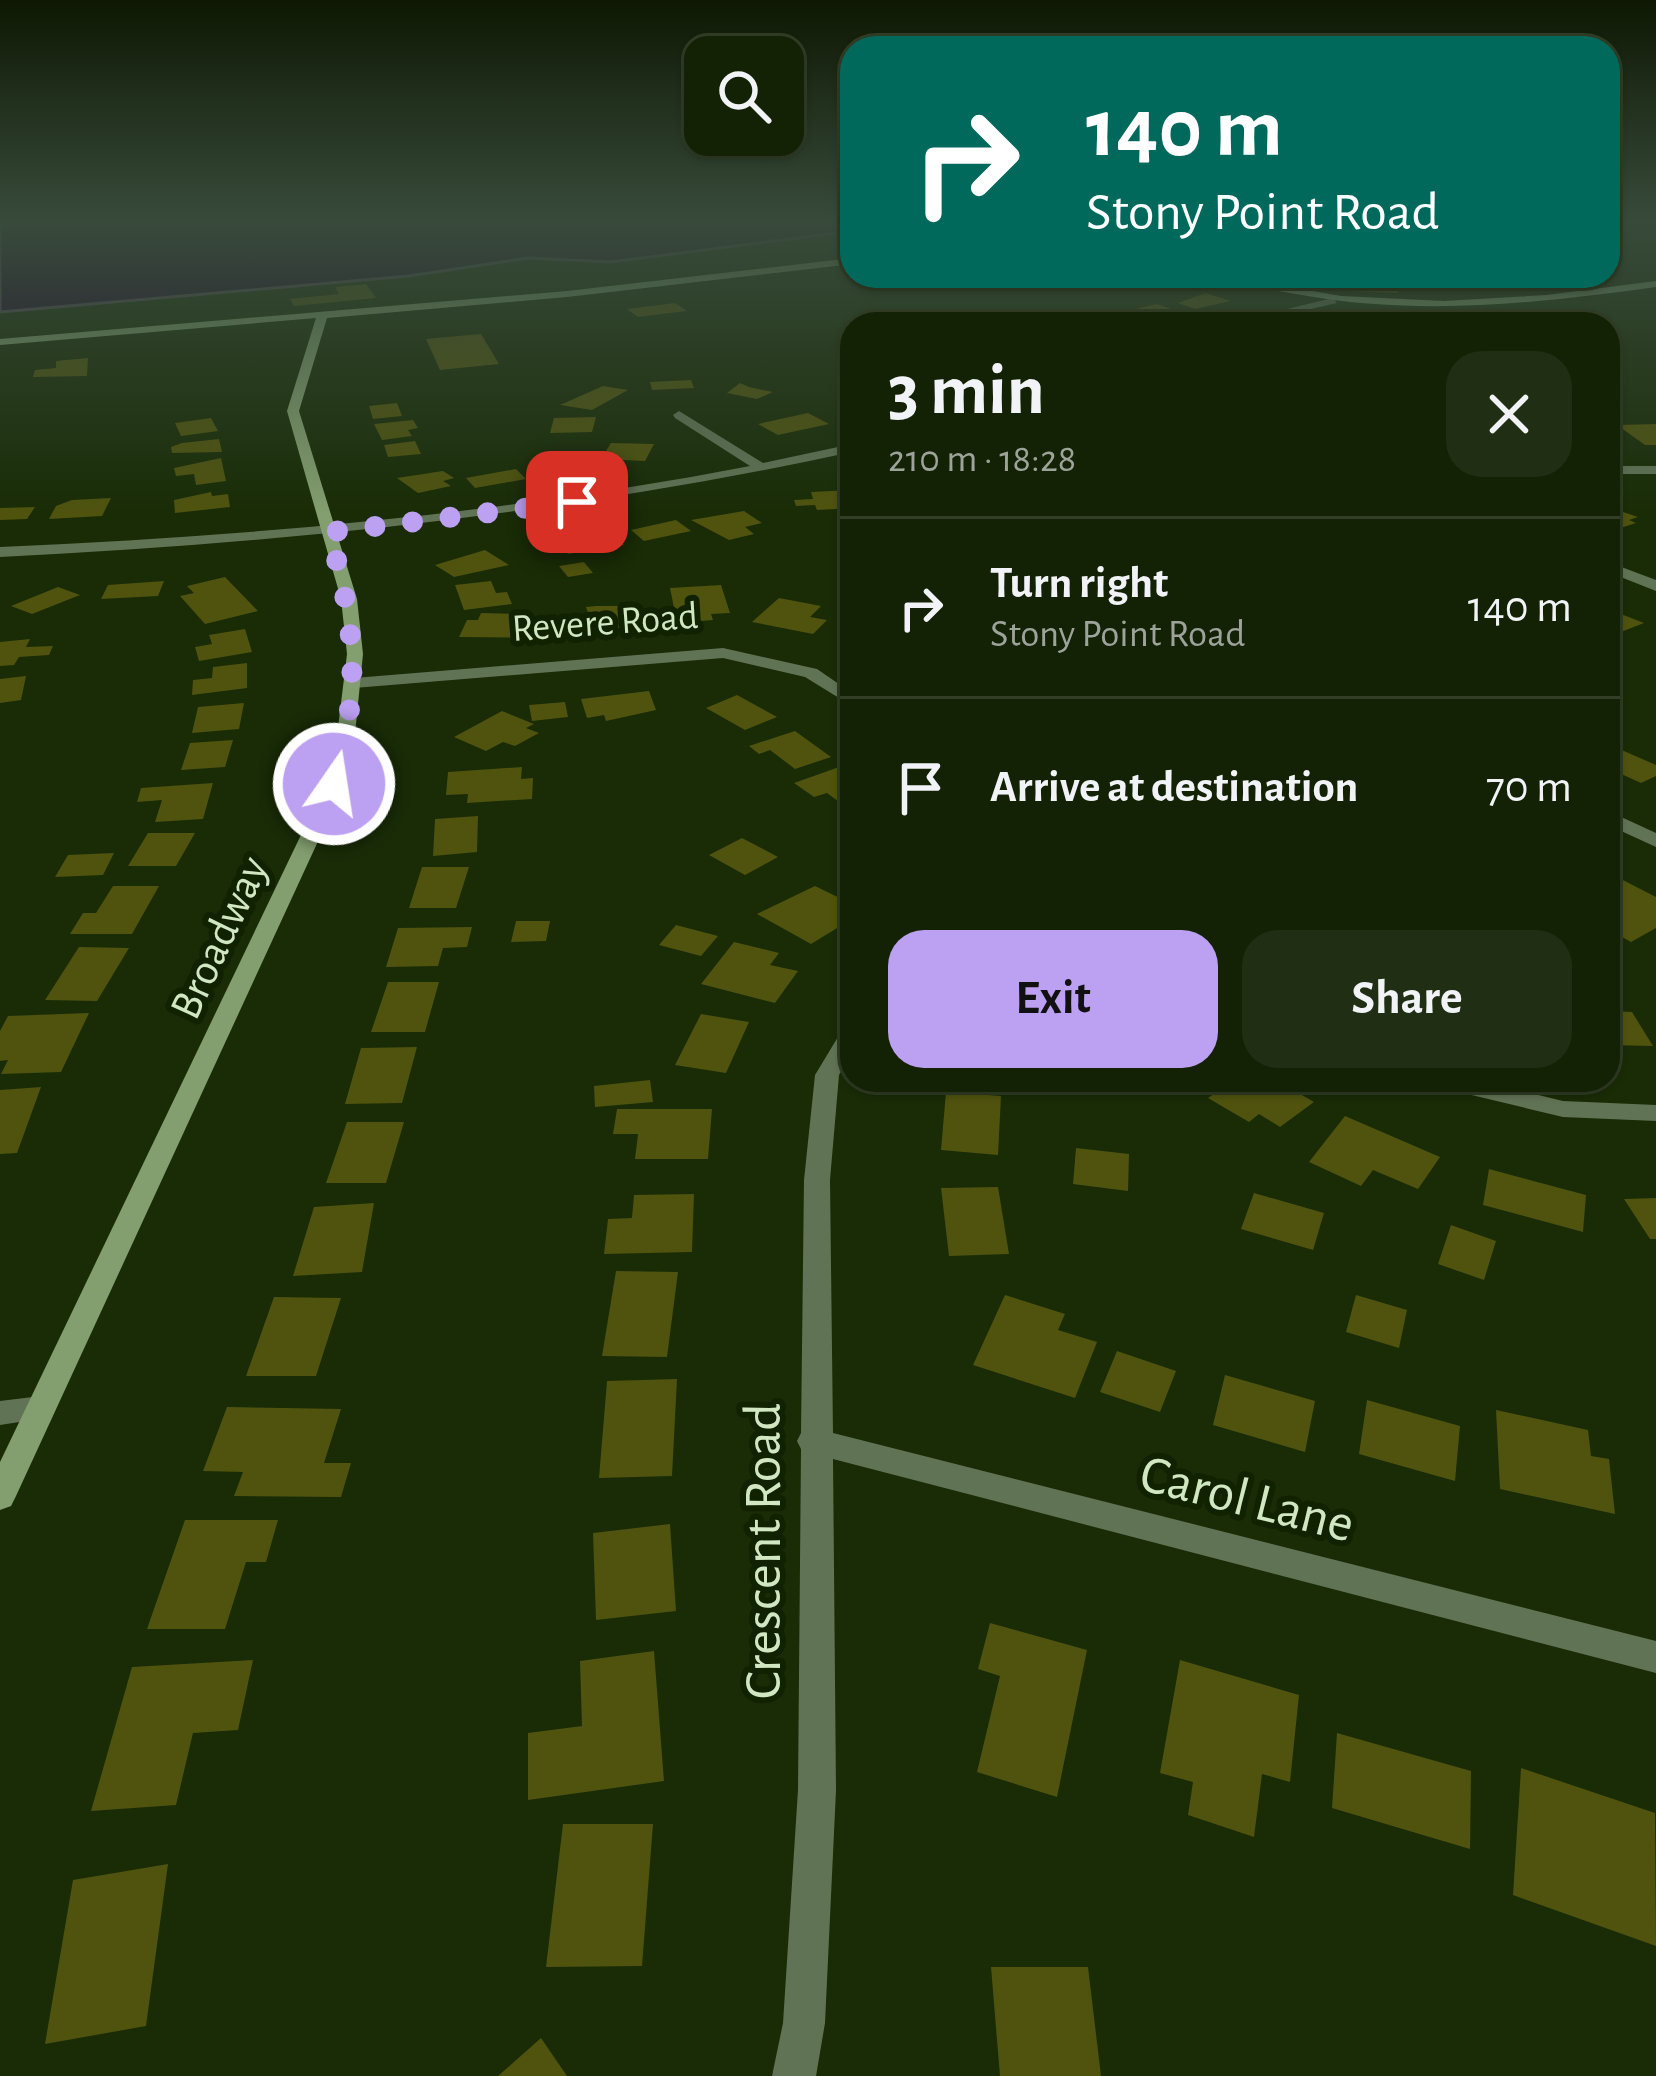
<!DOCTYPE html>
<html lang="en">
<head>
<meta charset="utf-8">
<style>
	body { margin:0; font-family:"Alegreya Sans",sans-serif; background:#202e13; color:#f1f3f6; height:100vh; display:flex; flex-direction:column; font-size:45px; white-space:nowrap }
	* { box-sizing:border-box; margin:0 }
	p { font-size:39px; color:#9da39a }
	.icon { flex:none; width:66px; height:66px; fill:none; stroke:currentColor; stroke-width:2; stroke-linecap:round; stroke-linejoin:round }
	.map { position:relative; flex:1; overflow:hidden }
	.drawer { position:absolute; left:840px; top:312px; width:780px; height:780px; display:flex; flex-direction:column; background:#132104; border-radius:36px; box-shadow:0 3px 9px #0004,0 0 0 3px #323e26 }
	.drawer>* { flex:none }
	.hud { position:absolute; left:840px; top:36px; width:780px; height:252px; border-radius:36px; box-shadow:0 3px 9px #0004,0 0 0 3px #323e26; background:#00695c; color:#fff; overflow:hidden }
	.fabs { position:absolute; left:684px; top:36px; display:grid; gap:24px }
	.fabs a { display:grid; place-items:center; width:120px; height:120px; border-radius:24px; background:#132104; box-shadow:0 3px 9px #0004,0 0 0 3px #323e26; font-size:60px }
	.pin { position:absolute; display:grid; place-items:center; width:102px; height:102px; color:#fff; margin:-51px; border-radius:24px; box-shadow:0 6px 18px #0006 }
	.me { position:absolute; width:132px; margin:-66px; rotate:13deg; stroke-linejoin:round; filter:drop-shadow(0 0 9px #0008) }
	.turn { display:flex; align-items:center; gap:42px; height:252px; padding:0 48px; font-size:54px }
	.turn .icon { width:156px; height:156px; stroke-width:2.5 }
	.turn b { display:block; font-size:84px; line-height:102px }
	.round { display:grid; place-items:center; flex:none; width:126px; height:126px; border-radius:36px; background:#202e13 }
	.summary { display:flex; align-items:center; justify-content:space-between; height:204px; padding:0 48px }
	h1 { font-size:72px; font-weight:700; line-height:90px }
	.button { display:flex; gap:24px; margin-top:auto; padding:24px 48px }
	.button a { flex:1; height:138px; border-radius:36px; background:#bca0f2; color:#111; font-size:48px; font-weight:700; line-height:138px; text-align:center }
	.button a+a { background:#202e13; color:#f1f3f6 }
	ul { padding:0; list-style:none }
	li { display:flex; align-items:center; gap:36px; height:180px; padding:0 48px; border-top:3px solid #323e26 }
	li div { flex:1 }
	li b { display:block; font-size:45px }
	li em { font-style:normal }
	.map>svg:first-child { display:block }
	.water { fill:#20022e; stroke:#55475a; stroke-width:3 }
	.building { fill:#4f530e }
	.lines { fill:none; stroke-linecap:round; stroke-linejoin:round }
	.street { fill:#617355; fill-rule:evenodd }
	.secondary { fill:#839e6f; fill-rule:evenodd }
	.route { stroke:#bca0f2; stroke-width:21; stroke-dasharray:0 37.8 }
	.labels { text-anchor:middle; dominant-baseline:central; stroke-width:12; stroke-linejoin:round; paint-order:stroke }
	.far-street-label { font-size:39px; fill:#d1e7c2; stroke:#102200 }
	.street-label { font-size:45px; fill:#d1e7c2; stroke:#102200 }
	.near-street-label { font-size:54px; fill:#d1e7c2; stroke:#102200 }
</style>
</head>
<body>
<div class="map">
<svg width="1656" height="2076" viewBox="0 0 1656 2076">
	<rect width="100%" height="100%" fill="#192c06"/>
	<polygon class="water" points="0,224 852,224 852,231 611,262 528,258 409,276 0,312"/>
	<g class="building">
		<polygon points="881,276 909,276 922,288 897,291"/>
		<polygon points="1436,276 1452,283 1420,290 1398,279"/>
		<polygon points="366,284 376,298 294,306 290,299 339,294 335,287"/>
		<polygon points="1345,284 1397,287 1397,293 1344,291"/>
		<polygon points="1206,293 1230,301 1195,309 1178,303"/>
		<polygon points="675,303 687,311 638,317 627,309"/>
		<polygon points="1157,304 1177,311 1153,320 1126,311"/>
		<polygon points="1098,312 1130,323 1130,324 1091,324 1068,316"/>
		<polygon points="481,334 499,364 440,370 426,339"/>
		<polygon points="88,358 87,376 33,377 35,370 56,368 56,361"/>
		<polygon points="691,380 694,388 652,390 650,382"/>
		<polygon points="740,383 749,387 773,392 757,399 727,393"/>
		<polygon points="603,386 628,390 592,410 560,405"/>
		<polygon points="397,403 402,416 373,419 369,406"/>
		<polygon points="808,413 829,424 778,435 758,424"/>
		<polygon points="596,417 592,432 550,433 554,418"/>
		<polygon points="211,418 218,431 181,436 175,423"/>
		<polygon points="413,420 418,428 408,430 412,436 382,440 374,424"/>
		<polygon points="1656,424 1656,445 1645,445 1617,425"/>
		<polygon points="219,439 222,452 172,453 171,447 182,443"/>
		<polygon points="415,441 421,454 388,457 384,445"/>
		<polygon points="611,443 654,444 645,461 601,459"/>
		<polygon points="221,458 226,481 196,485 194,474 176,476 174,468"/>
		<polygon points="575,461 591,474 542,478 531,469"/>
		<polygon points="516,469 526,479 475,488 466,478"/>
		<polygon points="443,471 454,478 443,481 451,486 418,493 397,478"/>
		<polygon points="852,490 852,508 817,510 815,505 796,506 794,500 813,499 811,492"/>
		<polygon points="211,492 212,496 228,494 230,507 175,513 174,500"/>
		<polygon points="111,498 102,516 49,519 56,506 72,500"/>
		<polygon points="35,507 27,519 0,520 0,508"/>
		<polygon points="1608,507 1638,517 1629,520 1636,523 1608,532"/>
		<polygon points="744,511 762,523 745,527 754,534 729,540 691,520"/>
		<polygon points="676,520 691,531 644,541 631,530"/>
		<polygon points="613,532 624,545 568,554 558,540"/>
		<polygon points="485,550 509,565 454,577 435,565"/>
		<polygon points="584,562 593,573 568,577 559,566"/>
		<polygon points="225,577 258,611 205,624 180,596 194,593 187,586"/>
		<polygon points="164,581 158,596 101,599 108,585"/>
		<polygon points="491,581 496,593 507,592 512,604 464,610 455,585"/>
		<polygon points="721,585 730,613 711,614 713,620 677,623 670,588"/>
		<polygon points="58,587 80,595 32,614 11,606"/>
		<polygon points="779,598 821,606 810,617 827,620 813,634 752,622"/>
		<polygon points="596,606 635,606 643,625 594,631 586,607"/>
		<polygon points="1608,609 1644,623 1608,637"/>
		<polygon points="481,613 526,614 523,622 549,622 543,638 459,637 467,620 478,620"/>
		<polygon points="245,629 252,652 199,661 195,647 212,644 209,635"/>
		<polygon points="30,639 26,647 53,646 49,655 19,657 14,665 0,666 0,642"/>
		<polygon points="247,663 247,688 192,695 193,680 212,678 213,667"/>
		<polygon points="26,676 21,700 0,703 0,679"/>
		<polygon points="649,691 656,710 606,721 604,715 587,718 581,699"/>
		<polygon points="737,695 777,717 745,730 706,708"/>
		<polygon points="565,702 568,717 532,721 529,705"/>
		<polygon points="244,703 239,729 192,733 198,707"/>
		<polygon points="502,711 534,724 526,728 539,733 515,746 503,742 486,751 454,737"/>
		<polygon points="795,731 831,757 795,769 770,750 759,754 749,746"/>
		<polygon points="233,740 225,767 181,770 190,743"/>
		<polygon points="1617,748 1656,765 1656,776 1641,783 1608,768 1608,752"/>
		<polygon points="842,766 852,773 852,804 846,807 827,793 814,797 794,783"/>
		<polygon points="522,767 521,779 533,778 532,799 467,803 468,794 446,795 448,772"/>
		<polygon points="213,783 203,819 155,822 162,800 137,802 141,788"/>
		<polygon points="478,816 477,852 433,856 435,819"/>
		<polygon points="148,833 195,833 176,866 128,866"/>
		<polygon points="742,838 778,857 745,875 709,855"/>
		<polygon points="114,853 103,875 55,877 68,855"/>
		<polygon points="422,867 469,867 456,908 409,908"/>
		<polygon points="1611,874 1656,897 1656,928 1631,942 1608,929"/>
		<polygon points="113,886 159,886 132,934 70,934 83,913 96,913"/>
		<polygon points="815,886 852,904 852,919 811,944 757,914"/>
		<polygon points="516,921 550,921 546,941 511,942"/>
		<polygon points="676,925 718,936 701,956 659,945"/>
		<polygon points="472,927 467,947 443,948 438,966 386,967 398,928"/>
		<polygon points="734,942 779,953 770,965 798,971 775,1003 701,984"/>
		<polygon points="79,947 129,948 97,1001 45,1000"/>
		<polygon points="388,982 439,982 425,1032 371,1032"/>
		<polygon points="1608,1011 1632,1012 1653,1046 1608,1045"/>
		<polygon points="89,1013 61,1072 1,1074 8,1060 0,1061 0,1031 8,1016"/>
		<polygon points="701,1014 749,1022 726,1073 675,1065"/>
		<polygon points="417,1047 402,1103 345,1104 361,1048"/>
		<polygon points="650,1080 653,1102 595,1107 594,1086"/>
		<polygon points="1234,1080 1276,1080 1314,1102 1280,1127 1259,1114 1249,1122 1208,1098"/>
		<polygon points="41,1087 17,1153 0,1154 0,1090"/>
		<polygon points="946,1092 1001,1096 998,1155 941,1150"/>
		<polygon points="617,1109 712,1109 708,1159 635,1159 638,1134 613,1134"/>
		<polygon points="1345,1116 1440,1157 1418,1189 1373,1170 1361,1186 1309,1162"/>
		<polygon points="347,1122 404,1122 386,1183 326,1183"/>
		<polygon points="1076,1148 1129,1154 1128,1191 1073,1184"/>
		<polygon points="1489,1169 1586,1195 1583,1232 1483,1205"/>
		<polygon points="998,1187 1009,1254 949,1256 941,1188"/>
		<polygon points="1254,1193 1324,1213 1313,1250 1241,1229"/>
		<polygon points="694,1194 692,1252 604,1254 608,1219 632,1218 634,1195"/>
		<polygon points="1656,1198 1656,1239 1650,1239 1624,1199"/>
		<polygon points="374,1203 362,1272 293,1276 314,1207"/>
		<polygon points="1451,1225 1496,1241 1484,1280 1438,1264"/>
		<polygon points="616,1271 678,1272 667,1357 602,1356"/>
		<polygon points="1005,1295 1065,1314 1058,1330 1097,1342 1075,1398 973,1365"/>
		<polygon points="1356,1295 1407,1310 1399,1348 1346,1332"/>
		<polygon points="274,1297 341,1298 316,1376 246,1376"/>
		<polygon points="1117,1351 1176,1371 1160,1412 1100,1392"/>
		<polygon points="1225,1375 1315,1401 1305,1452 1213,1425"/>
		<polygon points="677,1379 672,1476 599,1478 607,1381"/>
		<polygon points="1367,1400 1460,1426 1455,1481 1359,1454"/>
		<polygon points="227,1407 341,1409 324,1463 351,1463 341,1497 234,1496 243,1472 203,1471"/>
		<polygon points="1496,1410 1588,1430 1591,1456 1609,1459 1615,1514 1500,1489"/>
		<polygon points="185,1520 278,1520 266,1562 246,1562 225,1629 147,1629"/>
		<polygon points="670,1524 676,1611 596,1620 593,1533"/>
		<polygon points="990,1623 1087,1650 1057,1797 977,1772 1000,1676 978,1669"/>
		<polygon points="654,1651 664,1781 528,1800 528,1733 582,1726 580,1661"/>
		<polygon points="253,1660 238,1730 193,1733 176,1805 91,1811 132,1667"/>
		<polygon points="1180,1660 1299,1695 1290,1782 1262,1774 1254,1837 1188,1815 1193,1782 1160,1773"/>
		<polygon points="1337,1733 1471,1771 1470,1849 1332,1808"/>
		<polygon points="1521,1768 1655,1813 1656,1946 1513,1895"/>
		<polygon points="563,1824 653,1824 642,1966 546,1967"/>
		<polygon points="168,1864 146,2026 45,2044 73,1880"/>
		<polygon points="991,1967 1088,1967 1101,2076 1000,2076"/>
		<polygon points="541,2038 567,2076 498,2076"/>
	</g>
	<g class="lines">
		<g class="street">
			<polygon points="1333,298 1337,303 1244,324 1224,324"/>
			<path d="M679,411L763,463L852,444V452C571,513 288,543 0,557V547C252,536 502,514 750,466L675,418L673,415Z"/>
			<rect x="1608" y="466" width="48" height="8"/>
			<polygon points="1608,562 1656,580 1656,591 1608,572"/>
			<polygon points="723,648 817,669 852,693 852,706 805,677 723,658 354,688 345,683 354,678"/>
			<polygon points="1608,811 1656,833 1656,847 1608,825"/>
			<polygon points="852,1025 852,1053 839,1075 830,1180 833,1433 1656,1641 1656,1673 833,1459 836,1790 825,2023 816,2076 772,2076 783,2023 798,1790 801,1449 797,1441 801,1433 804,1180 815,1075 844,1027"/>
			<polygon points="1431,1080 1477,1080 1563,1101 1656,1105 1656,1121 1563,1117 1434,1086"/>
			<polygon points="41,1396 52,1399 56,1408 52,1417 0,1425 0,1401"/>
		</g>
		<g class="secondary">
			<polygon points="852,258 852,264 567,297 327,318 299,411 357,599 363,654 354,744 320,837 16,1496 11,1506 0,1510 0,1462 300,837 336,744 347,654 341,599 287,411 316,318 0,345 0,339 567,291"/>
			<path d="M1228,276L1341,296L1444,301L1547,295L1656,281V287C1540,303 1424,316 1308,296C1282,292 1251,287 1228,276Z"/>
		</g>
	</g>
	<linearGradient id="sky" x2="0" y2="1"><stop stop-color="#0e1803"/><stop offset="0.43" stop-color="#384b3b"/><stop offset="1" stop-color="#384b3b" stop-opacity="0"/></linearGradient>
	<rect width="1656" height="515" fill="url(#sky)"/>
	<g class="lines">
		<path class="route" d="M334,784C361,689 356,626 329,532L577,502"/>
	</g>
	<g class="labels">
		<g class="far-street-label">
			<text transform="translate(605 623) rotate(-4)">Revere Road</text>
		</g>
		<g class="street-label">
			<text transform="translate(220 938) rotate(-65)">Broadway</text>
		</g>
		<g class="near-street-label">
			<text transform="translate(1247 1500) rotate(14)">Carol Lane</text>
			<text transform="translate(764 1551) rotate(-90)">Crescent Road</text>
		</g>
	</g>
</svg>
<div class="fabs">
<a><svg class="icon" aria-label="search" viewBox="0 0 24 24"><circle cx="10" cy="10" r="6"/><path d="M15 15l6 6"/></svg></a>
</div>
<div class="pin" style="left:577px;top:502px;background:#d93025"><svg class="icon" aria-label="arrive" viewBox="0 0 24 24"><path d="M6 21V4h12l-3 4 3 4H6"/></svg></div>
<svg class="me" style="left:334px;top:784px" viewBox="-20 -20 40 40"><circle r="17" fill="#bca0f2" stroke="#fff" stroke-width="3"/><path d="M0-11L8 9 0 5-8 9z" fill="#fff"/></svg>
<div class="hud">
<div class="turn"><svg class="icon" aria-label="right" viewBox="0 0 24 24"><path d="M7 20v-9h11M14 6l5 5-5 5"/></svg><div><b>140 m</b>Stony Point Road</div></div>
</div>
<section class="drawer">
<div class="summary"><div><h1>3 min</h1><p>210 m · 18:28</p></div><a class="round"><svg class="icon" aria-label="close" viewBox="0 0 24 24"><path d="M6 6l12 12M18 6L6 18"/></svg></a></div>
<ul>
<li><svg class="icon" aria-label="right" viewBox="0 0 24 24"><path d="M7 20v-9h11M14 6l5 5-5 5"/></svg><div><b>Turn right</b><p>Stony Point Road</p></div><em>140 m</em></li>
<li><svg class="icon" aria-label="arrive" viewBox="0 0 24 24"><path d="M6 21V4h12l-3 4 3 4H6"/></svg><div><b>Arrive at destination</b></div><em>70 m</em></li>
</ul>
<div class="button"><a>Exit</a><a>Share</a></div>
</section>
</div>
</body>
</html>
